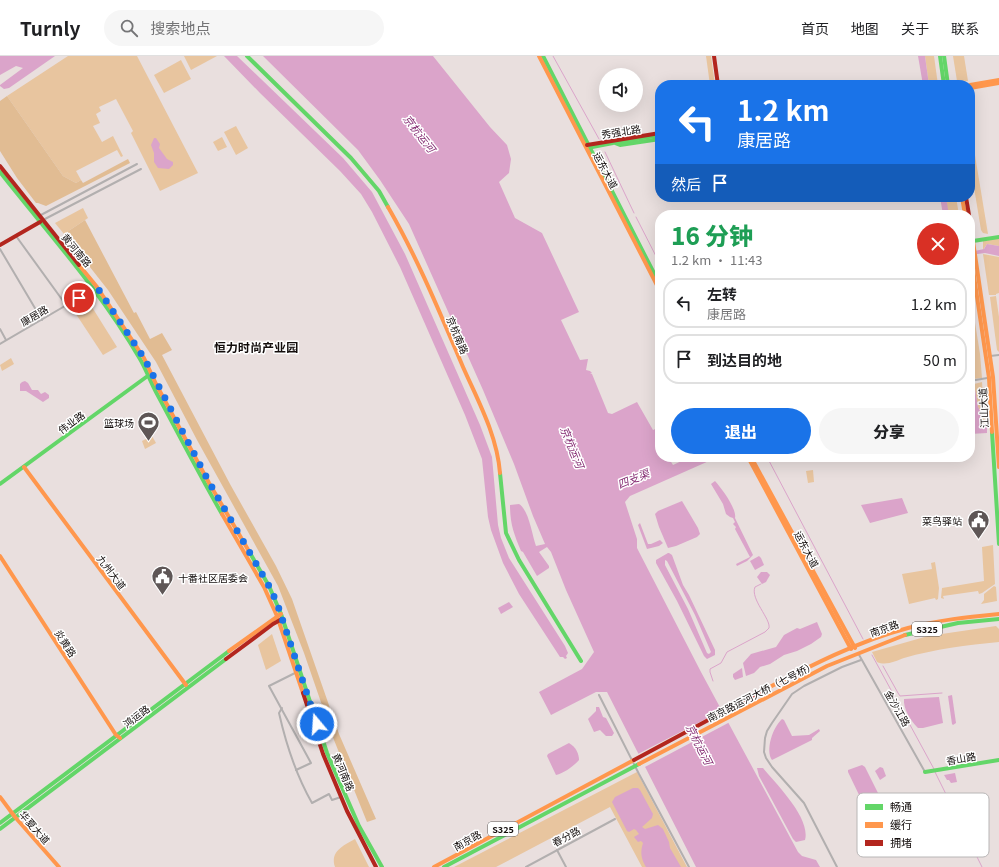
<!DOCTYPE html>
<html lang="zh">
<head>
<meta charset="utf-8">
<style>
	body { margin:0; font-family:Georgia,"Noto Sans SC",serif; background:#f6f6f6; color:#202124; height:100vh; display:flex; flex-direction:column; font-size:15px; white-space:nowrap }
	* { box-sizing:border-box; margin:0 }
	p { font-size:13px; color:#757577 }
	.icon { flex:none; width:22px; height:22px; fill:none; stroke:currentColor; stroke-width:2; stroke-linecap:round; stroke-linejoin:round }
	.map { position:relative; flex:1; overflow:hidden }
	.details { position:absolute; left:655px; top:154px; width:320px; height:252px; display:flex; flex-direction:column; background:#fff; border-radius:16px; box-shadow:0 4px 16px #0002 }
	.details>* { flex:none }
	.guide { position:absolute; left:655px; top:24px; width:320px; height:122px; border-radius:16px; box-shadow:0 4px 16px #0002; background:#1a73e8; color:#fff; overflow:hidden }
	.buttons { position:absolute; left:599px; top:12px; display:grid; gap:8px }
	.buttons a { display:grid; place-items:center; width:44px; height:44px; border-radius:50%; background:#fff; box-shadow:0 4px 16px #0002; font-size:20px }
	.pin { position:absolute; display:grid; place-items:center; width:34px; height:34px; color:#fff; margin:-17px; border:2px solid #fff; border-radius:50%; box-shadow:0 1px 4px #0007 }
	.me { position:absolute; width:44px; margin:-22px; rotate:342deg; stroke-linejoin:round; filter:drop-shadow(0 0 3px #0008) }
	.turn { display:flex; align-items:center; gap:14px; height:84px; padding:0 16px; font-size:18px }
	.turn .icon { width:52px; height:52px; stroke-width:2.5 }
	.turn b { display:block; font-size:28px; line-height:34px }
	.then { display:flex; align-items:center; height:38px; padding:0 16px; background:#0003; gap:8px; font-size:15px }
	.round { display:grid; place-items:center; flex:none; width:42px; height:42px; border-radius:21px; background:#f6f6f6 }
	.overview { display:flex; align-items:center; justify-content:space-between; height:68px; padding:0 16px }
	h1 { font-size:24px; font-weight:800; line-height:30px; color:#1e9e55 }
	.cta { display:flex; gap:8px; margin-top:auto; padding:8px 16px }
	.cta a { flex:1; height:46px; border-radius:24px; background:#1a73e8; color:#fff; font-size:16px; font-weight:800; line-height:46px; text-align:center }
	.cta a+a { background:#f6f6f6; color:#202124 }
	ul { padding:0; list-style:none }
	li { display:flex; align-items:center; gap:12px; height:50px; margin:0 8px 6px; padding:0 8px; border:2px solid #e0e0e0; border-radius:16px }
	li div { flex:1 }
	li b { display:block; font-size:15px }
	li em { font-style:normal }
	header { display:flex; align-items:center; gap:24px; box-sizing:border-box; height:56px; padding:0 20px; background:#fff; border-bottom:1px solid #e0e0e0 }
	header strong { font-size:19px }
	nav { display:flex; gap:22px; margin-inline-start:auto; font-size:14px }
	.search { width:280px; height:36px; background:#f6f6f6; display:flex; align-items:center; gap:10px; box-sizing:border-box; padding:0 14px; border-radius:22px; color:#757577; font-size:15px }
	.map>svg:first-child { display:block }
	.green { fill:#e8c59f }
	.forest { fill:#e1bc93 }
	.water { fill:#dba4ca; fill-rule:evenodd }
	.pier { fill:#e9dfde }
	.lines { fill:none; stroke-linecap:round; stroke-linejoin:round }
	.stream { stroke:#dba4ca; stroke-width:1 }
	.street { stroke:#b2afaf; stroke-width:2 }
	.fast { stroke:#63d668; stroke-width:4 }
	.slow { stroke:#ff974d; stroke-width:4 }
	.jam { stroke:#b3261e; stroke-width:4 }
	.route { stroke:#1a73e8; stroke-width:7; stroke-dasharray:0 12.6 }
	.labels { text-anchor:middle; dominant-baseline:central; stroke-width:3; stroke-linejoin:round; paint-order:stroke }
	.shield { fill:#fff; stroke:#5a5655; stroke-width:1 }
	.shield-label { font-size:9px; font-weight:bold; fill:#130d0c }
	.street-label { font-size:10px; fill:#130d0c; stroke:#fff }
	.poi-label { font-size:10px; fill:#130d0c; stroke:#fff; text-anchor:end }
	.water-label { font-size:11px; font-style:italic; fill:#862e74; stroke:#fff }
	.quarter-label { font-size:12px; font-weight:bold; fill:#130d0c; stroke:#fff }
	.key { fill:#fff; stroke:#b8b6b6; stroke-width:1 }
	.key-label { font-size:11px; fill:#130d0c }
</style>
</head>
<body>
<header>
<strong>Turnly</strong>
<div class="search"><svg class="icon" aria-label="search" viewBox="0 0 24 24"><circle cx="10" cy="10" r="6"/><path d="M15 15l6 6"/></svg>搜索地点</div>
<nav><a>首页</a><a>地图</a><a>关于</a><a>联系</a></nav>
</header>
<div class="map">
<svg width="999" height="811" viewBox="0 0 999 811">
	<rect width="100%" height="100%" fill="#e9dfde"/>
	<g class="green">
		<polygon points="68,0 137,0 198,117 160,135 131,77 133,75 116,43 99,51 101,55 96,58 100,67 93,70 102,86 113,80 123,100 121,101 117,94 76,115 81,124 76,127 63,120 7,40"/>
		<polygon points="184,0 217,0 191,14"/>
		<polygon points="706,0 711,0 715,29 710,29"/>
		<polygon points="925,0 934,0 938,29 929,29"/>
		<polygon points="953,0 964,0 968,25 959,26 957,25"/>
		<polygon points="181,4 191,23 164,37 154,19"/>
		<polygon points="970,69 988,178 983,177 981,174 970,107"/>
		<polygon points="236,70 248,92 236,99 224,76"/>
		<polygon points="222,81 227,91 218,95 213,86"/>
		<polygon points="946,141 956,141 959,159 948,159"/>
		<polygon points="83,152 88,162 64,178 55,167"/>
		<polygon points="999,182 999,190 987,188 983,194 983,184"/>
		<polygon points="983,198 999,201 999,237 996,238 996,239 989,239"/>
		<polygon points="970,235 980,298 982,322 973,323 970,304"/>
		<polygon points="85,240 117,291 103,299 70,249"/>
		<polygon points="996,240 999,261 999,296 997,294 990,241"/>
		<polygon points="11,302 14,308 2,315 0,309"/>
		<polygon points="982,326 985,370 981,369 982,358 978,351 974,328"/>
		<polygon points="152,380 156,387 145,393 142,385"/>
		<polygon points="813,414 814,426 808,427 806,415"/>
		<polygon points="993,489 995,528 982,537 979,538 978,535 943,540 944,543 941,542 942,532 984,525 982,491"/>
		<polygon points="935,506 939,532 938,543 936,544 935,542 909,548 902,518 932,513 931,507"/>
		<polygon points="994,530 996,531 997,545 981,548 984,544 984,538"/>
		<path d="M996,570L999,573V586C967,589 935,593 904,602C896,605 886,610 877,606L872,596L928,580Z"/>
		<polygon points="272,578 281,605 266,614 258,589"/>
		<polygon points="637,716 687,811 642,811 610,751 496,811 454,811"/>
		<path d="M355,783L369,811H335C330,795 343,790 355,783Z"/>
	</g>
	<g class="forest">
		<polygon points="7,40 63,120 76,127 81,124 83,127 128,103 130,107 46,150 38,147 36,147 17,122 0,95 0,45"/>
		<polygon points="85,164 134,257 136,256 150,283 162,277 172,294 162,299 230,428 276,510 292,543 339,678 376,763 367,766 334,684 304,597 278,530 197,384 156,306 108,234 64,178"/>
	</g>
	<g class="water">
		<polygon points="0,0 55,0 9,32 4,33 0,30 0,29 23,12 16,10 0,19"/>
		<polygon points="224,0 237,0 343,102 372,136 405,198 480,369 492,401 498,469 501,482 509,502 565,590 568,597 566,600 567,602 565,603 563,601 560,601 519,538 503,507 491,474 488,461 482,403 465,359 400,211 372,156 361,138 340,115 260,37"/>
		<path d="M263,0H433L490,71L507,89L511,103L509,117L499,126L515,162L542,177L579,256L561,264L580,304L588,303L586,314L590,315L592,317L590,318H592L608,357L612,358L637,346L653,374L660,371V381L658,382L660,387V401H668L673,409L690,401H718L630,440L625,446L637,483V492L701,616L798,796L802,800L816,804L820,811H696L607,636H596L551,659L539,636L582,613L594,596L566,534L551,496L547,491L539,496L549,510V512L537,520L523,496L521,495C514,478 510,468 510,449L519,448C529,454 532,479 536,490L545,488L533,460L514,408L483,334L409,168L380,124L358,94Z"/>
		<polygon points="918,0 925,0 929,29 923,29"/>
		<polygon points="154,82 156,82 160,88 159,92 167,103 173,106 173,109 169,113 158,112 154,106 154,97 151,89"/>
		<polygon points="940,141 946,141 949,159 943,159"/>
		<polygon points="987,188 999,190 999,200 985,197 970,199 970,196 984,193"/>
		<polygon points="970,304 978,351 982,358 981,369 987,370 987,377 970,378 970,372 974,371 973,349 970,335"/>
		<polygon points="25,325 28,327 32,334 38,334 41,338 45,336 49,339 49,342 43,346 26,335 20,335 20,328 22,326"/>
		<path d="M715,425C722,433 737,453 735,462L753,499L747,505L737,510L736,508L750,501L735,473L736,471L733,468L735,466L733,462L730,461L726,458L723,448L711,428Z"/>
		<polygon points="902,442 908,457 870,467 861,449"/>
		<polygon points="682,445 698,472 700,478 697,481 676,490 668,492 659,471 655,458 658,455"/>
		<polygon points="640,467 648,488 651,488 660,484 663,487 659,490 647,493 638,469"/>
		<path d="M668,497H669L672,499L683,529L689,539L715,594V599L707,603L704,600L677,545L656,507V504ZM665,504L667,505L695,559L711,596L709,598L707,597L688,553L665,509Z"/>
		<polygon points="759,500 761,502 764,509 755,514 750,505"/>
		<polygon points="761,516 767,516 770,519 766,526 762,528 757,521"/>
		<polygon points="509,546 513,551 501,558 498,552"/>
		<polygon points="817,566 822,578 821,581 811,588 797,595 784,599 770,608 760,611 754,617 746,620 743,607 751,598 776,591 784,579 797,572 800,573"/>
		<polygon points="742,612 743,621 735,624 733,621 733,618"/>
		<polygon points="952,639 956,667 953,669 952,668 948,640"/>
		<path d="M939,641L943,667L923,672H918C911,665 903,653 904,643Z"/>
		<polygon points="596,651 599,651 603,661 606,662 614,677 612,680 606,680 600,674 594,676 588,663 596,655"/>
		<path d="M782,663L784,664L792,680L809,679L819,673L820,675L812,682V684L772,704C765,694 773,671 782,663Z"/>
		<path d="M569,687C576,691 579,698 579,704C574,710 564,717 556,719L547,700L548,698Z"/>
		<polygon points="862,709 865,711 878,737 876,739 863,745 861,743 848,716 848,714"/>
		<polygon points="880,711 883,712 886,720 880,724 875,715"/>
		<path d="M757,712H763C776,728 811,762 805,784L796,786L793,783L759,720Z"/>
		<polygon points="955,717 957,726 951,727 949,724 947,724 944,719"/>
		<path d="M633,732H638L640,734L653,758L652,762L642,771L645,773L658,769L663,773L669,786L670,792L681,811H646C641,803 640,796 643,787L641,785L638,786L634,781L639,778L636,774L634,773L629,776L627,775L612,746L615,741Z"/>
	</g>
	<polygon class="pier" points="723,654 730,666 643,712 636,699"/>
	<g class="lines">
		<g class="stream">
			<polyline points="553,0 599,83"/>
			<polyline points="605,96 634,157"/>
			<polyline points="636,161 660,208"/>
			<polyline points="767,401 863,583"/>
			<polyline points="872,599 934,713"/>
			<polyline points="883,610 898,637 900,640 942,637"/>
			<path d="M713,625L710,616V613L721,607L727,596L765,576L769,572C771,563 750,543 755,531L761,528"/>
			<polyline points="935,716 982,811"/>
		</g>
		<g class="street">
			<polyline points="39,160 137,108"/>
			<polyline points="43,164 141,113"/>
			<polyline points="16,180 66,249"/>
			<polyline points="0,193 42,264"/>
			<polyline points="0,273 6,284"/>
			<polyline points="0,288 94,233"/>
			<polyline points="990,300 999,299"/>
			<polyline points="970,325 993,321"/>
			<polyline points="858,597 925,716"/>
			<polyline points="295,617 269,630 311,707 296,714"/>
			<polyline points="599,639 639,718 689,811"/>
			<path d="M282,652L279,657C286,688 296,719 312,747L329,738L332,744L341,741"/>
			<polyline points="557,794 566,811"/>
			<polyline points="526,811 615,763"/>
			<polyline points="837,811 804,747 772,711 766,702 764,696 765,682 767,675 772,667 792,638 804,630 842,611 861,604"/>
		</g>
		<g class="fast">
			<polyline points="247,0 351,102 379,135 388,151"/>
			<polyline points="543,0 660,229"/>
			<polyline points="940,0 944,29"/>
			<polyline points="944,0 948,29"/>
			<polyline points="619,86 660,79"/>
			<polyline points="615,87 620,89 660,83"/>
			<polyline points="587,92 613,87"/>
			<path d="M0,116C48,177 101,235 140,303C146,313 150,325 156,336C178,377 199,418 222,458"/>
			<polyline points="973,185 999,181"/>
			<polyline points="992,376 999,488"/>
			<polyline points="500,417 506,477 519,504 581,605"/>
			<polyline points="0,428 149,319"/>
			<polyline points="250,497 269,530 281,558 327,697 359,770 382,811"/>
			<polyline points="905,579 958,567 999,563"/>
			<polyline points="925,716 999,704"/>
			<polyline points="0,767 229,595"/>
			<polyline points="0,773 226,603"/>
			<polyline points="444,811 639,708"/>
		</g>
		<g class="slow">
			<polyline points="539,0 660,235"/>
			<polyline points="970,29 999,24"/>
			<polyline points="970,32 999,27"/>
			<polyline points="962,141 965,159"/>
			<path d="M388,151C418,203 440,257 463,311C478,345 497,379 500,417"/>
			<polyline points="970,165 993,321 999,411"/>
			<polyline points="970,193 989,322 992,376"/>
			<polyline points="79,209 97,231 144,302 156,328 209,427 250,497"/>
			<polyline points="748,401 851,593"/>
			<polyline points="751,401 855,592"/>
			<polyline points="24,411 186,629"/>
			<polyline points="222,458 264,531 277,560 303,637"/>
			<polyline points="0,500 116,679 120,682"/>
			<polyline points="229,595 281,558"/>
			<path d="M764,634C810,610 858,585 908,572C938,564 968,561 999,558"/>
			<polyline points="639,708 827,610 905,579"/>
			<polyline points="0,741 15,761 59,811"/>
			<polyline points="434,811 634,704"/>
		</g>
		<g class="jam">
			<polyline points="714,0 718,29"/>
			<polyline points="587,89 660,77"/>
			<polyline points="0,110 79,209"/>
			<polyline points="966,141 969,159"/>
			<polyline points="0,189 40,166"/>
			<polyline points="226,603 273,568 282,563"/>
			<polyline points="303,637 323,698 347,755 376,811"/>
			<polyline points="634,704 764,634"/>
		</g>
	</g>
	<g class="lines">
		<polyline class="route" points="79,242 97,231 144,302 209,426 269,530 277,547 317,668"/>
	</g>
	<defs>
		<symbol id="stadium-pin" viewBox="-11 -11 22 30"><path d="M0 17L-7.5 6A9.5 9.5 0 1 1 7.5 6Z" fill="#5e5656" stroke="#fff"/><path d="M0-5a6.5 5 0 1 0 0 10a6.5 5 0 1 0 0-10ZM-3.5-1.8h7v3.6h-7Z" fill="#fff"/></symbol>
		<symbol id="civic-pin" viewBox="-11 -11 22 30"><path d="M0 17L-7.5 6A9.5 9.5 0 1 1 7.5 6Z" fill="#5e5656" stroke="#fff"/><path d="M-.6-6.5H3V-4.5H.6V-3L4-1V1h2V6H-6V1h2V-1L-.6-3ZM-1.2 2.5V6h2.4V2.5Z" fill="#fff"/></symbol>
	</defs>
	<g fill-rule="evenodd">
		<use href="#stadium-pin" x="136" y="354" width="25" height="34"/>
		<use href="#civic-pin" x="966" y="452" width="25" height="34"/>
		<use href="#civic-pin" x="150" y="508" width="25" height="34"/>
	</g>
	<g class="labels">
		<g class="shield">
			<rect x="912" y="566" width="30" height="14" rx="3"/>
			<rect x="488" y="766" width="30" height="14" rx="3"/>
		</g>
		<g class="shield-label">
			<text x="927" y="573">S325</text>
			<text x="503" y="773">S325</text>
		</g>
		<g class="street-label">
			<text transform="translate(621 75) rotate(-9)">秀强北路</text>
			<text transform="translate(606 114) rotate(62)">运东大道</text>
			<text transform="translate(77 194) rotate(50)">黄河南路</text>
			<text transform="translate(34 259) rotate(-30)">康居路</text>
			<text transform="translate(458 279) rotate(67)">京杭南路</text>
			<text transform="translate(983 352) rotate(-93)">江山大道</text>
			<text transform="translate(71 366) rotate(-36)">伟业路</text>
			<text transform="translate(807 493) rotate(62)">运东大道</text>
			<text transform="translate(112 516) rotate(53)">九州大道</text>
			<text transform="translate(884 572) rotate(-20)">南京路</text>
			<text transform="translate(66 587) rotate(57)">炎黄路</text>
			<text transform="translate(761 635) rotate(-27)">南京路运河大桥（七号桥）</text>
			<text transform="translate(898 652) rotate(60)">金沙江路</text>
			<text transform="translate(136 660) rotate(-37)">鸿运路</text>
			<text transform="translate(961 702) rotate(-10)">香山路</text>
			<text transform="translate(344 716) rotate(67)">黄河南路</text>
			<text transform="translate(35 771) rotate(49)">华夏大道</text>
			<text transform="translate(566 780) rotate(-28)">春分路</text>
			<text transform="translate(467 784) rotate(-29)">南京路</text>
		</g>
		<g class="poi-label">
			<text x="134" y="366">篮球场</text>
			<text x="962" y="464">菜鸟驿站</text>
			<text x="178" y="521" text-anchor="start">十番社区居委会</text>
		</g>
		<g class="water-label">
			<text transform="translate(420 77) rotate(52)">京杭运河</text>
			<text transform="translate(573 391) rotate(68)">京杭运河</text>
			<text transform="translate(633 422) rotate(-22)">四支渠</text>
			<text transform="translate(700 688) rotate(63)">京杭运河</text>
		</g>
		<g class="quarter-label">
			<text x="256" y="290">恒力时尚产业园</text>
		</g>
	</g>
	<rect x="857" y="737" width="132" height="64" rx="6" class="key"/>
	<rect x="865" y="748" width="18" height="6" fill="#63d668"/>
	<rect x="865" y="766" width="18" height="6" fill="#ff974d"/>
	<rect x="865" y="784" width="18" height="6" fill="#b3261e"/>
	<g class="key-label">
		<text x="890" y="755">畅通</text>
		<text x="890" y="773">缓行</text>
		<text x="890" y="791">拥堵</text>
	</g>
</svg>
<div class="buttons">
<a><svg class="icon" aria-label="sound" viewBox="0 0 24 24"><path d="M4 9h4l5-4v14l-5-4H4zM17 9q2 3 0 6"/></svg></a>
</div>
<div class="pin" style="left:79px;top:242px;background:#d93025"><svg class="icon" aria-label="arrive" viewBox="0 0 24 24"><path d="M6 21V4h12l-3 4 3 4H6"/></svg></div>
<svg class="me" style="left:317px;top:668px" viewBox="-20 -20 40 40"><circle r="17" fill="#1a73e8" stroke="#fff" stroke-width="3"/><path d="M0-11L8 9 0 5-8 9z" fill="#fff"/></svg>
<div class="guide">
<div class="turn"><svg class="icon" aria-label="left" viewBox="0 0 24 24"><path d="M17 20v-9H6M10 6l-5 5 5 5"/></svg><div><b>1.2 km</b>康居路</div></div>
<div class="then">然后<svg class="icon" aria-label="arrive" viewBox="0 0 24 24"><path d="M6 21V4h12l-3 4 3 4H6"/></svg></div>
</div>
<section class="details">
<div class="overview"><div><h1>16 分钟</h1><p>1.2 km · 11:43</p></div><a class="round" style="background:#d93025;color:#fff"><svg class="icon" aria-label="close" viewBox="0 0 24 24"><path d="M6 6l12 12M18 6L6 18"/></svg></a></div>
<ul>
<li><svg class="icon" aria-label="left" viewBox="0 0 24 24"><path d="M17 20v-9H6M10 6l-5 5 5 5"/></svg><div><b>左转</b><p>康居路</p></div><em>1.2 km</em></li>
<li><svg class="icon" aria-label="arrive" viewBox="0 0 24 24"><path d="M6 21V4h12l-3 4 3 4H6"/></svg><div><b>到达目的地</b></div><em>50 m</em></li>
</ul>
<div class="cta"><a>退出</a><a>分享</a></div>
</section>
</div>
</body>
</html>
